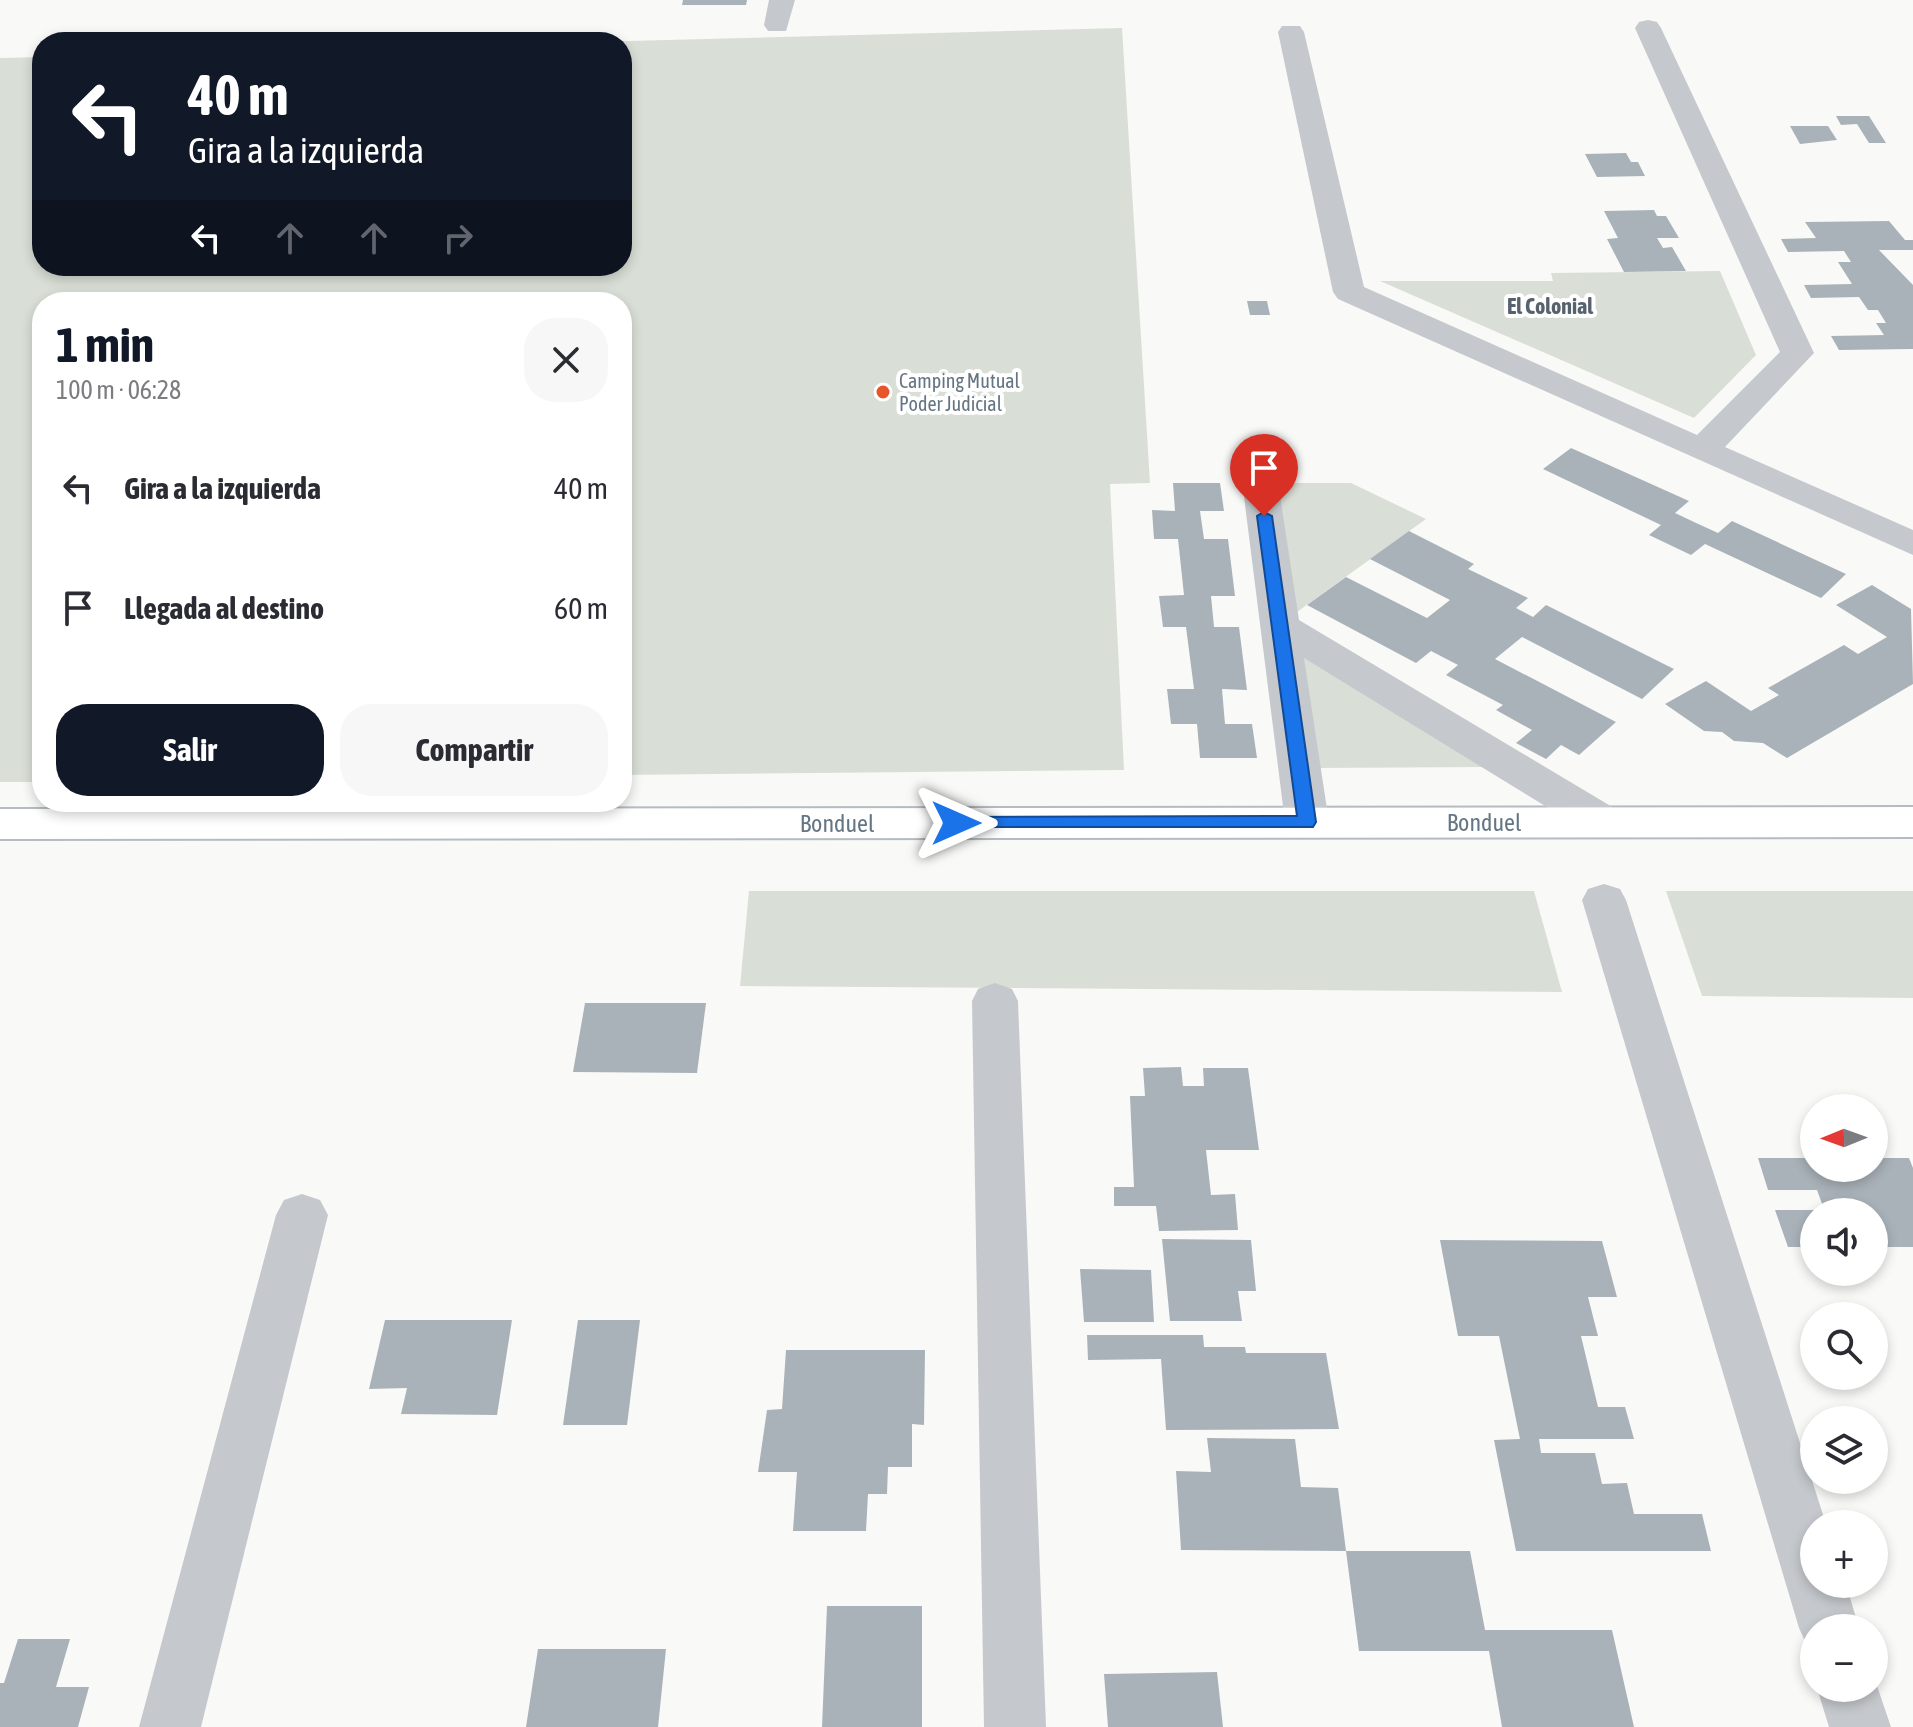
<!DOCTYPE html>
<html lang="es">
<head>
<meta charset="utf-8">
<style>
	body { margin:0; font-family:"Asap Condensed",sans-serif; background:#f7f7f7; color:#2b2b33; height:100vh; display:flex; flex-direction:column; font-size:30px; white-space:nowrap }
	* { box-sizing:border-box; margin:0 }
	p { font-size:26px; color:#7c7c81 }
	.icon { flex:none; width:44px; height:44px; fill:none; stroke:currentColor; stroke-width:2; stroke-linecap:round; stroke-linejoin:round }
	.map { position:relative; flex:1; overflow:hidden }
	.details { position:absolute; left:32px; top:292px; width:600px; height:520px; display:flex; flex-direction:column; background:#fff; border-radius:32px; box-shadow:0 4px 12px #0003 }
	.details>* { flex:none }
	.hud { position:absolute; left:32px; top:32px; width:600px; height:244px; border-radius:32px; box-shadow:0 4px 12px #0003; background:#111827; color:#fff; overflow:hidden }
	.needle { width:52px; rotate:269deg }
	.tools { position:absolute; left:1800px; top:1094px; display:grid; gap:16px }
	.tools a { display:grid; place-items:center; width:88px; height:88px; border-radius:50%; background:#fff; box-shadow:0 4px 12px #0003; font-size:40px }
	.pin { position:absolute; display:grid; place-items:center; width:68px; height:68px; color:#fff; margin:-82px -34px; border-radius:50% 50% 50% 0; rotate:-45deg; box-shadow:0 0 8px #0007 }
	.pin .icon { rotate:45deg }
	.me { position:absolute; width:88px; margin:-44px; rotate:90deg; stroke-linejoin:round; filter:drop-shadow(0 0 6px #0008) }
	.turn { display:flex; align-items:center; gap:28px; height:168px; padding:0 24px; font-size:36px }
	.turn .icon { width:104px; height:104px; stroke-width:2.5 }
	.turn b { display:block; font-size:56px; line-height:68px }
	.lanes { display:flex; align-items:center; height:76px; padding:0 24px; background:#0003; justify-content:center; gap:40px; direction:ltr }
	.lanes .off { opacity:.35 }
	.round { display:grid; place-items:center; flex:none; width:84px; height:84px; border-radius:32px; background:#f7f7f7 }
	.summary { display:flex; align-items:center; justify-content:space-between; height:136px; padding:0 24px }
	h1 { font-size:48px; font-weight:700; line-height:60px; color:#111827 }
	.cta { display:flex; gap:16px; margin-top:auto; padding:16px 24px }
	.cta a { flex:1; height:92px; border-radius:32px; background:#111827; color:#fff; font-size:32px; font-weight:700; line-height:92px; text-align:center }
	.cta a+a { background:#f7f7f7; color:#2b2b33 }
	ul { padding:0; list-style:none }
	li { display:flex; align-items:center; gap:24px; height:120px; padding:0 24px }
	li div { flex:1 }
	li b { display:block; font-size:30px }
	li em { font-style:normal }
	.map>svg:first-child { display:block }
	.green { fill:#d9dfd6 }
	.building { fill:#a9b2b9 }
	.lines { fill:none; stroke-linecap:round; stroke-linejoin:round }
	.secondary-casing { stroke:#b5bbc0; stroke-width:4 }
	.street { fill:#c5c9cd; fill-rule:evenodd }
	.secondary { fill:#fff; fill-rule:evenodd }
	.route { fill:#1a73e8; stroke:#114b97; stroke-width:2 }
	.poi-dot { fill:#e6562a; stroke:#fff; stroke-width:3 }
	.labels { text-anchor:middle; dominant-baseline:central; stroke-width:8; stroke-linejoin:round; paint-order:stroke }
	.far-poi-label { font-size:20px; fill:#647583; stroke:#fff; text-anchor:start }
	.far-neighbourhood-label { font-size:22px; font-weight:bold; fill:#56636e; stroke:#fff }
	.street-label { font-size:24px; fill:#647583; stroke:#fff }
</style>
</head>
<body>
<div class="map">
<svg width="1913" height="1727" viewBox="0 0 1913 1727">
	<rect width="100%" height="100%" fill="#f9faf7"/>
	<g class="green">
		<polygon points="1122,28 1150,483 1110,484 1124,770 622,775 622,302 42,302 42,782 0,782 0,58 42,57 42,266 622,266 622,42 589,42"/>
		<polygon points="1720,271 1756,355 1694,418 1380,281 1553,281 1551,273"/>
		<polygon points="1270,483 1351,483 1426,519 1290,617"/>
		<polygon points="1298,651 1489,767 1318,768"/>
		<polygon points="749,891 1534,891 1562,992 740,986"/>
		<polygon points="1666,891 1913,891 1913,998 1702,996"/>
	</g>
	<g class="building">
		<polygon points="683,0 747,0 746,5 682,5"/>
		<polygon points="1836,116 1869,116 1886,143 1869,143 1857,124 1841,125"/>
		<polygon points="1790,126 1828,126 1837,140 1800,144"/>
		<polygon points="1626,153 1631,162 1638,162 1645,176 1597,177 1585,154"/>
		<polygon points="1654,210 1657,216 1666,216 1679,238 1657,238 1663,248 1672,247 1686,271 1624,272 1607,239 1618,238 1604,211"/>
		<polygon points="1889,221 1905,240 1913,240 1913,250 1879,250 1913,285 1913,349 1839,350 1831,336 1884,335 1876,323 1886,323 1878,310 1868,310 1859,297 1811,298 1804,285 1852,284 1838,262 1851,262 1844,251 1788,252 1781,239 1816,238 1805,222"/>
		<polygon points="1247,301 1267,301 1270,315 1250,315"/>
		<polygon points="1571,448 1689,501 1675,513 1694,522 1718,533 1732,521 1846,574 1821,598 1705,544 1691,555 1649,535 1661,525 1543,469"/>
		<polygon points="1173,483 1220,483 1224,511 1200,511 1204,539 1228,539 1235,596 1211,596 1214,627 1239,627 1247,690 1222,689 1225,724 1252,724 1257,758 1200,758 1197,724 1171,724 1167,689 1194,689 1186,627 1163,627 1159,596 1184,595 1178,539 1154,539 1152,510 1175,511"/>
		<polygon points="1409,531 1474,564 1468,569 1528,598 1516,608 1533,617 1546,605 1674,669 1642,699 1522,637 1495,659 1616,722 1579,755 1561,745 1546,759 1516,743 1532,730 1496,710 1503,705 1446,675 1458,665 1431,651 1416,663 1307,605 1346,577 1427,618 1450,600 1370,559"/>
		<polygon points="1872,585 1911,609 1913,684 1787,758 1763,743 1734,741 1722,732 1704,731 1665,704 1706,681 1751,711 1779,695 1768,688 1844,645 1858,654 1887,637 1836,605"/>
		<polygon points="585,1003 706,1003 697,1073 573,1072"/>
		<polygon points="1181,1067 1183,1086 1204,1086 1203,1068 1248,1068 1259,1150 1206,1150 1211,1195 1235,1194 1238,1230 1159,1231 1156,1206 1114,1206 1114,1187 1134,1187 1130,1096 1145,1096 1143,1068"/>
		<polygon points="1758,1158 1814,1158 1814,1168 1874,1168 1874,1158 1909,1158 1913,1168 1913,1247 1874,1247 1874,1212 1825,1212 1817,1190 1768,1190"/>
		<polygon points="1775,1210 1814,1210 1814,1247 1788,1247"/>
		<polygon points="1162,1239 1251,1240 1256,1291 1238,1291 1242,1321 1170,1321"/>
		<polygon points="1440,1240 1602,1241 1617,1297 1588,1297 1598,1336 1581,1336 1598,1407 1625,1407 1634,1439 1539,1439 1541,1453 1595,1453 1602,1484 1627,1483 1634,1514 1702,1514 1711,1551 1516,1551 1494,1440 1520,1439 1499,1336 1458,1336"/>
		<polygon points="1080,1269 1151,1270 1154,1322 1084,1322"/>
		<polygon points="385,1320 512,1320 497,1415 401,1414 407,1388 369,1389"/>
		<polygon points="578,1320 640,1320 627,1425 563,1425"/>
		<polygon points="1087,1335 1203,1335 1204,1347 1245,1347 1246,1353 1326,1353 1339,1429 1166,1430 1161,1359 1088,1360"/>
		<polygon points="786,1350 925,1350 924,1425 912,1424 912,1467 888,1467 887,1494 868,1494 866,1531 793,1531 797,1472 758,1472 767,1410 782,1409"/>
		<polygon points="1207,1438 1295,1439 1301,1487 1338,1488 1346,1551 1181,1550 1176,1471 1211,1472"/>
		<polygon points="1346,1551 1470,1551 1485,1630 1612,1630 1634,1727 1502,1727 1489,1651 1359,1651"/>
		<polygon points="827,1606 922,1606 922,1727 822,1727"/>
		<polygon points="18,1639 70,1639 56,1687 89,1687 78,1727 0,1727 0,1683 4,1683"/>
		<polygon points="538,1649 666,1649 658,1727 526,1727"/>
		<polygon points="1217,1672 1223,1727 1108,1727 1104,1674"/>
	</g>
	<g class="lines">
		<defs>
			<polygon id="secondary" points="1913,807 1913,837 0,839 0,809"/>
		</defs>
		<use href="#secondary" class="secondary-casing"/>
		<g class="street">
			<polygon points="769,0 795,0 786,31 768,31 764,25"/>
			<polygon points="1648,20 1657,22 1661,28 1814,353 1725,447 1913,530 1913,555 1338,299 1333,292 1278,32 1282,26 1300,26 1304,32 1364,287 1697,435 1780,352 1635,28 1639,22"/>
			<polygon points="1261,478 1274,481 1279,489 1299,620 1619,811 1626,822 1619,833 1604,837 1589,833 1304,658 1329,822 1322,833 1307,837 1292,833 1285,822 1243,489 1248,481"/>
			<polygon points="1604,884 1620,889 1626,900 1826,1524 1814,1524 1814,1584 1846,1584 1859,1628 1814,1628 1814,1651 1808,1648 1799,1628 1582,900 1588,889"/>
			<polygon points="995,983 1012,989 1018,1001 1046,1727 984,1727 972,1001 978,989"/>
			<polygon points="302,1194 320,1200 328,1215 201,1727 139,1727 276,1215 284,1200"/>
			<polygon points="1874,1677 1891,1727 1829,1727 1817,1688 1874,1688"/>
		</g>
		<use href="#secondary" class="secondary"/>
	</g>
	<polygon class="route" points="1264,512 1272,516 1316,822 1313,827 950,827 947,823 956,817 1297,816 1257,516"/>
	<circle class="poi-dot" cx="883" cy="392" r="8"/>
	<g class="labels">
		<g class="far-poi-label">
			<text x="899" y="380">Camping Mutual<tspan x="899" dy="23">Poder Judicial</tspan></text>
		</g>
		<g class="far-neighbourhood-label">
			<text x="1550" y="306">El Colonial</text>
		</g>
		<g class="street-label">
			<text x="1484" y="822">Bonduel</text>
			<text x="837" y="823">Bonduel</text>
		</g>
	</g>
</svg>
<div class="tools">
<a><svg class="needle" viewBox="-14 -14 28 28"><path d="M0-13l5 13h-10z" fill="#e53935"/><path d="M0 13l5-13h-10z" fill="#7c7c81"/></svg></a>
<a><svg class="icon" aria-label="sound" viewBox="0 0 24 24"><path d="M4 9h4l5-4v14l-5-4H4zM17 9q2 3 0 6"/></svg></a>
<a><svg class="icon" aria-label="search" viewBox="0 0 24 24"><circle cx="10" cy="10" r="6"/><path d="M15 15l6 6"/></svg></a>
<a><svg class="icon" aria-label="layers" viewBox="0 0 24 24"><path d="M12 4l9 5-9 5-9-5zM3 14l9 5 9-5"/></svg></a>
<a>+</a>
<a>−</a>
</div>
<div class="pin" style="left:1264px;top:516px;background:#d93025"><svg class="icon" aria-label="arrive" viewBox="0 0 24 24"><path d="M6 21V4h12l-3 4 3 4H6"/></svg></div>
<svg class="me" style="left:956px;top:823px" viewBox="-20 -20 40 40"><path d="M0-17L14 15 0 8-14 15z" fill="#1a73e8" stroke="#fff" stroke-width="4"/></svg>
<div class="hud">
<div class="turn"><svg class="icon" aria-label="left" viewBox="0 0 24 24"><path d="M17 20v-9H6M10 6l-5 5 5 5"/></svg><div><b>40 m</b>Gira a la izquierda</div></div>
<div class="lanes"><svg class="icon" aria-label="left" viewBox="0 0 24 24"><path d="M17 20v-9H6M10 6l-5 5 5 5"/></svg><svg class="icon off" aria-label="ahead" viewBox="0 0 24 24"><path d="M12 20V5M6 11l6-6 6 6"/></svg><svg class="icon off" aria-label="ahead" viewBox="0 0 24 24"><path d="M12 20V5M6 11l6-6 6 6"/></svg><svg class="icon off" aria-label="right" viewBox="0 0 24 24"><path d="M7 20v-9h11M14 6l5 5-5 5"/></svg></div>
</div>
<section class="details">
<div class="summary"><div><h1>1 min</h1><p>100 m · 06:28</p></div><a class="round"><svg class="icon" aria-label="close" viewBox="0 0 24 24"><path d="M6 6l12 12M18 6L6 18"/></svg></a></div>
<ul>
<li><svg class="icon" aria-label="left" viewBox="0 0 24 24"><path d="M17 20v-9H6M10 6l-5 5 5 5"/></svg><div><b>Gira a la izquierda</b></div><em>40 m</em></li>
<li><svg class="icon" aria-label="arrive" viewBox="0 0 24 24"><path d="M6 21V4h12l-3 4 3 4H6"/></svg><div><b>Llegada al destino</b></div><em>60 m</em></li>
</ul>
<div class="cta"><a>Salir</a><a>Compartir</a></div>
</section>
</div>
</body>
</html>
